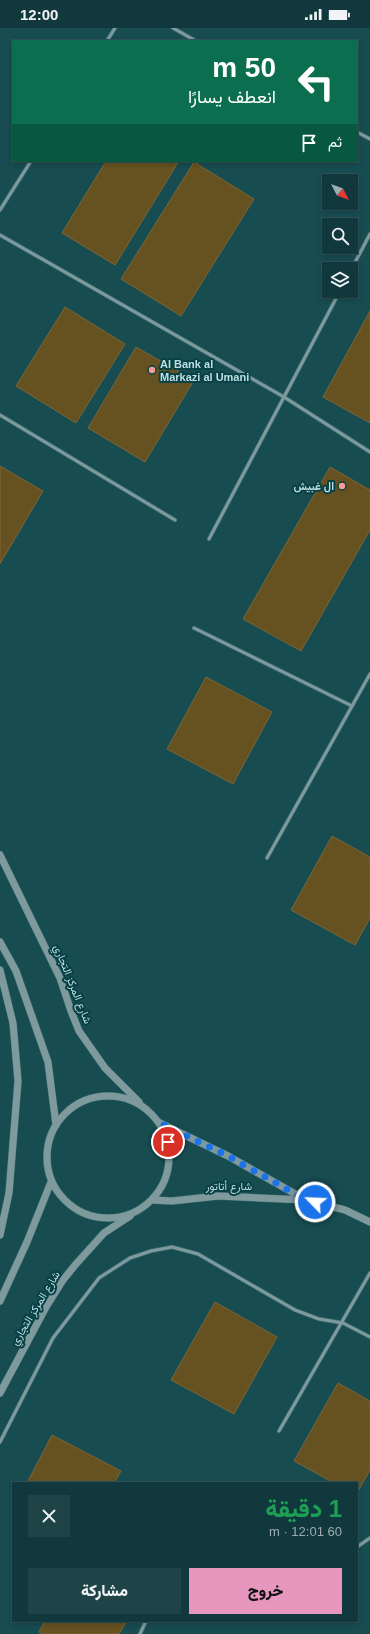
<!DOCTYPE html>
<html lang="ar">
<head>
<meta charset="utf-8">
<style>
	body { margin:0; font-family:Arial,Vazirmatn,sans-serif; background:#1e4448; color:#f1f3f6; direction:rtl; height:100vh; display:flex; flex-direction:column; font-size:15px; white-space:nowrap }
	* { box-sizing:border-box; margin:0 }
	p { font-size:13px; color:#9cacb0 }
	.icon { flex:none; width:22px; height:22px; fill:none; stroke:currentColor; stroke-width:2; stroke-linecap:round; stroke-linejoin:round }
	.map { position:relative; flex:1; overflow:hidden; direction:ltr }
	.drawer { position:absolute; left:12px; top:1454px; width:346px; height:140px; display:flex; flex-direction:column; background:#11393d; border-radius:0px; box-shadow:0 2px 6px #0003,0 0 0 1px #305357; direction:rtl }
	.drawer>* { flex:none }
	.banner { position:absolute; left:12px; top:12px; width:346px; height:122px; border-radius:0px; box-shadow:0 2px 6px #0003,0 0 0 1px #305357; direction:rtl; background:#0b6e4f; color:#fff; overflow:hidden }
	.needle { width:26px; rotate:132deg }
	.controls { position:absolute; left:322px; top:146px; display:grid; gap:8px }
	.controls a { display:grid; place-items:center; width:36px; height:36px; border-radius:0px; background:#11393d; box-shadow:0 2px 6px #0003,0 0 0 1px #305357; font-size:20px }
	.pin { position:absolute; display:grid; place-items:center; width:34px; height:34px; color:#fff; margin:-17px; border:2px solid #fff; border-radius:50%; box-shadow:0 1px 4px #0007 }
	.me { position:absolute; width:44px; margin:-22px; rotate:294deg; stroke-linejoin:round; filter:drop-shadow(0 0 3px #0008) }
	.turn { display:flex; align-items:center; gap:14px; height:84px; padding:0 16px; font-size:18px }
	.turn .icon { width:52px; height:52px; stroke-width:2.5 }
	.turn b { display:block; font-size:28px; line-height:34px }
	.then { display:flex; align-items:center; height:38px; padding:0 16px; background:#0003; gap:8px; font-size:15px }
	.round { display:grid; place-items:center; flex:none; width:42px; height:42px; border-radius:0px; background:#1e4448 }
	.overview { display:flex; align-items:center; justify-content:space-between; height:68px; padding:0 16px }
	h1 { font-size:24px; font-weight:800; line-height:30px; color:#1e9e55 }
	.cta { display:flex; gap:8px; margin-top:auto; padding:8px 16px }
	.cta a { flex:1; height:46px; border-radius:0px; background:#e797bd; color:#111; font-size:16px; font-weight:800; line-height:46px; text-align:center }
	.cta a+a { background:#1e4448; color:#f1f3f6 }
	.status { display:flex; justify-content:space-between; align-items:center; height:28px; padding:0 20px; background:#11393d; direction:ltr }
	.status svg { height:11px; fill:currentColor }
	.map>svg:first-child { display:block }
	.building { fill:#665121; stroke:#7c6639 }
	.lines { fill:none; stroke-linecap:round; stroke-linejoin:round }
	.service-casing { stroke:#38696e; stroke-width:4.5 }
	.tertiary-casing { stroke:#38696e; stroke-width:8 }
	.service { stroke:#7f9a9d; stroke-width:3 }
	.tertiary { stroke:#7f9a9d; stroke-width:7 }
	.route { stroke:#1a73e8; stroke-width:7; stroke-dasharray:0 12.6 }
	.poi-dot { fill:#f59c95; stroke:#084146; stroke-width:1.5 }
	.labels { text-anchor:middle; dominant-baseline:central; stroke-width:4; stroke-linejoin:round; paint-order:stroke }
	.poi-label { font-size:11px; font-weight:bold; fill:#bedee1; stroke:#084146; text-anchor:start }
	.street-label { font-size:11px; fill:#bedee1; stroke:#084146 }
</style>
</head>
<body>
<div class="status"><b>12:00</b><svg viewBox="0 0 49 12"><path d="M0 12V9h3v3zM5 12V6h3v6zM10 12V3h3v9zM15 12V0h3v12zM26 1h20v11H26zM47 4h2v5h-2z"/></svg></div>
<div class="map">
<svg width="370" height="1606" viewBox="0 0 370 1606">
	<rect width="100%" height="100%" fill="#174c51"/>
	<g class="building">
		<polygon points="106,133 179,133 115,237 62,205"/>
		<polygon points="194,134 254,171 181,288 121,251"/>
		<polygon points="65,279 125,316 76,395 16,358"/>
		<polygon points="370,283 370,395 323,369"/>
		<polygon points="136,319 194,352 145,434 88,400"/>
		<polygon points="0,438 43,463 0,536"/>
		<polygon points="330,439 370,462 370,502 301,623 243,591"/>
		<polygon points="206,649 272,684 233,756 167,721"/>
		<polygon points="332,808 370,829 370,890 355,917 291,882"/>
		<polygon points="215,1274 277,1309 234,1386 171,1352"/>
		<polygon points="338,1355 370,1373 370,1442 357,1465 357,1455 334,1455 294,1433"/>
		<polygon points="52,1407 121,1443 114,1455 27,1455"/>
		<polygon points="45,1593 127,1593 119,1606 43,1606 39,1604"/>
	</g>
	<g class="lines">
		<defs>
			<g id="service">
				<polyline points="173,0 196,13"/>
				<polyline points="107,13 115,0"/>
				<polyline points="357,104 370,111"/>
				<polyline points="0,182 31,133"/>
				<polyline points="0,207 284,369 370,424"/>
				<polyline points="351,242 370,206"/>
				<polyline points="0,387 175,492"/>
				<polyline points="209,511 340,263"/>
				<polyline points="194,600 352,678"/>
				<polyline points="267,830 370,646"/>
				<polyline points="279,1403 370,1245"/>
				<polyline points="0,1414 53,1310 99,1250 130,1230 151,1223 172,1219 198,1226 295,1282 319,1291 343,1295 370,1309"/>
				<polyline points="357,1519 370,1510"/>
				<polyline points="140,1606 146,1593"/>
			</g>
			<g id="tertiary">
				<polyline points="0,827 60,950 71,983 79,1003 105,1040 139,1074"/>
				<polyline points="0,914 16,943 48,1034 56,1097"/>
				<polyline points="0,942 13,995 18,1053 9,1165 0,1207"/>
				<circle cx="108" cy="1129" r="61"/>
				<polyline points="160,1095 228,1128 306,1172 345,1182 370,1194"/>
				<polyline points="152,1172 172,1173 218,1168 305,1172"/>
				<polyline points="0,1273 27,1214 51,1154"/>
				<polyline points="0,1365 46,1279 63,1252 76,1236 104,1205 130,1188"/>
			</g>
		</defs>
		<use href="#service" class="service-casing"/>
		<use href="#tertiary" class="tertiary-casing"/>
		<use href="#service" class="service"/>
		<use href="#tertiary" class="tertiary"/>
	</g>
	<g class="lines">
		<polyline class="route" points="168,1114 160,1095 228,1128 306,1172 315,1174"/>
	</g>
	<g class="poi-dot">
		<circle cx="152" cy="342" r="4"/>
		<circle cx="342" cy="458" r="4"/>
	</g>
	<g class="labels">
		<g class="poi-label">
			<text x="160" y="336">Al Bank al<tspan x="160" dy="13">Markazi al Umani</tspan></text>
			<text x="334" y="458" text-anchor="end">ال غبيش</text>
		</g>
		<g class="street-label">
			<text transform="translate(73 956) rotate(68)">شارع المركز التجاري</text>
			<text x="229" y="1158">شارع أتاتور</text>
			<text transform="translate(35 1280) rotate(-59)">شارع المركز التجاري</text>
		</g>
	</g>
</svg>
<div class="controls">
<a><svg class="needle" viewBox="-14 -14 28 28"><path d="M0-13l5 13h-10z" fill="#e53935"/><path d="M0 13l5-13h-10z" fill="#9cacb0"/></svg></a>
<a><svg class="icon" aria-label="search" viewBox="0 0 24 24"><circle cx="10" cy="10" r="6"/><path d="M15 15l6 6"/></svg></a>
<a><svg class="icon" aria-label="layers" viewBox="0 0 24 24"><path d="M12 4l9 5-9 5-9-5zM3 14l9 5 9-5"/></svg></a>
</div>
<div class="pin" style="left:168px;top:1114px;background:#d93025"><svg class="icon" aria-label="arrive" viewBox="0 0 24 24"><path d="M6 21V4h12l-3 4 3 4H6"/></svg></div>
<svg class="me" style="left:315px;top:1174px" viewBox="-20 -20 40 40"><circle r="17" fill="#1a73e8" stroke="#fff" stroke-width="3"/><path d="M0-11L8 9 0 5-8 9z" fill="#fff"/></svg>
<div class="banner">
<div class="turn"><svg class="icon" aria-label="left" viewBox="0 0 24 24"><path d="M17 20v-9H6M10 6l-5 5 5 5"/></svg><div><b>50 m</b>انعطف يسارًا</div></div>
<div class="then">ثم<svg class="icon" aria-label="arrive" viewBox="0 0 24 24"><path d="M6 21V4h12l-3 4 3 4H6"/></svg></div>
</div>
<section class="drawer">
<div class="overview"><div><h1>1 دقيقة</h1><p>60 m · 12:01</p></div><a class="round"><svg class="icon" aria-label="close" viewBox="0 0 24 24"><path d="M6 6l12 12M18 6L6 18"/></svg></a></div>
<div class="cta"><a>خروج</a><a>مشاركة</a></div>
</section>
</div>
</body>
</html>
